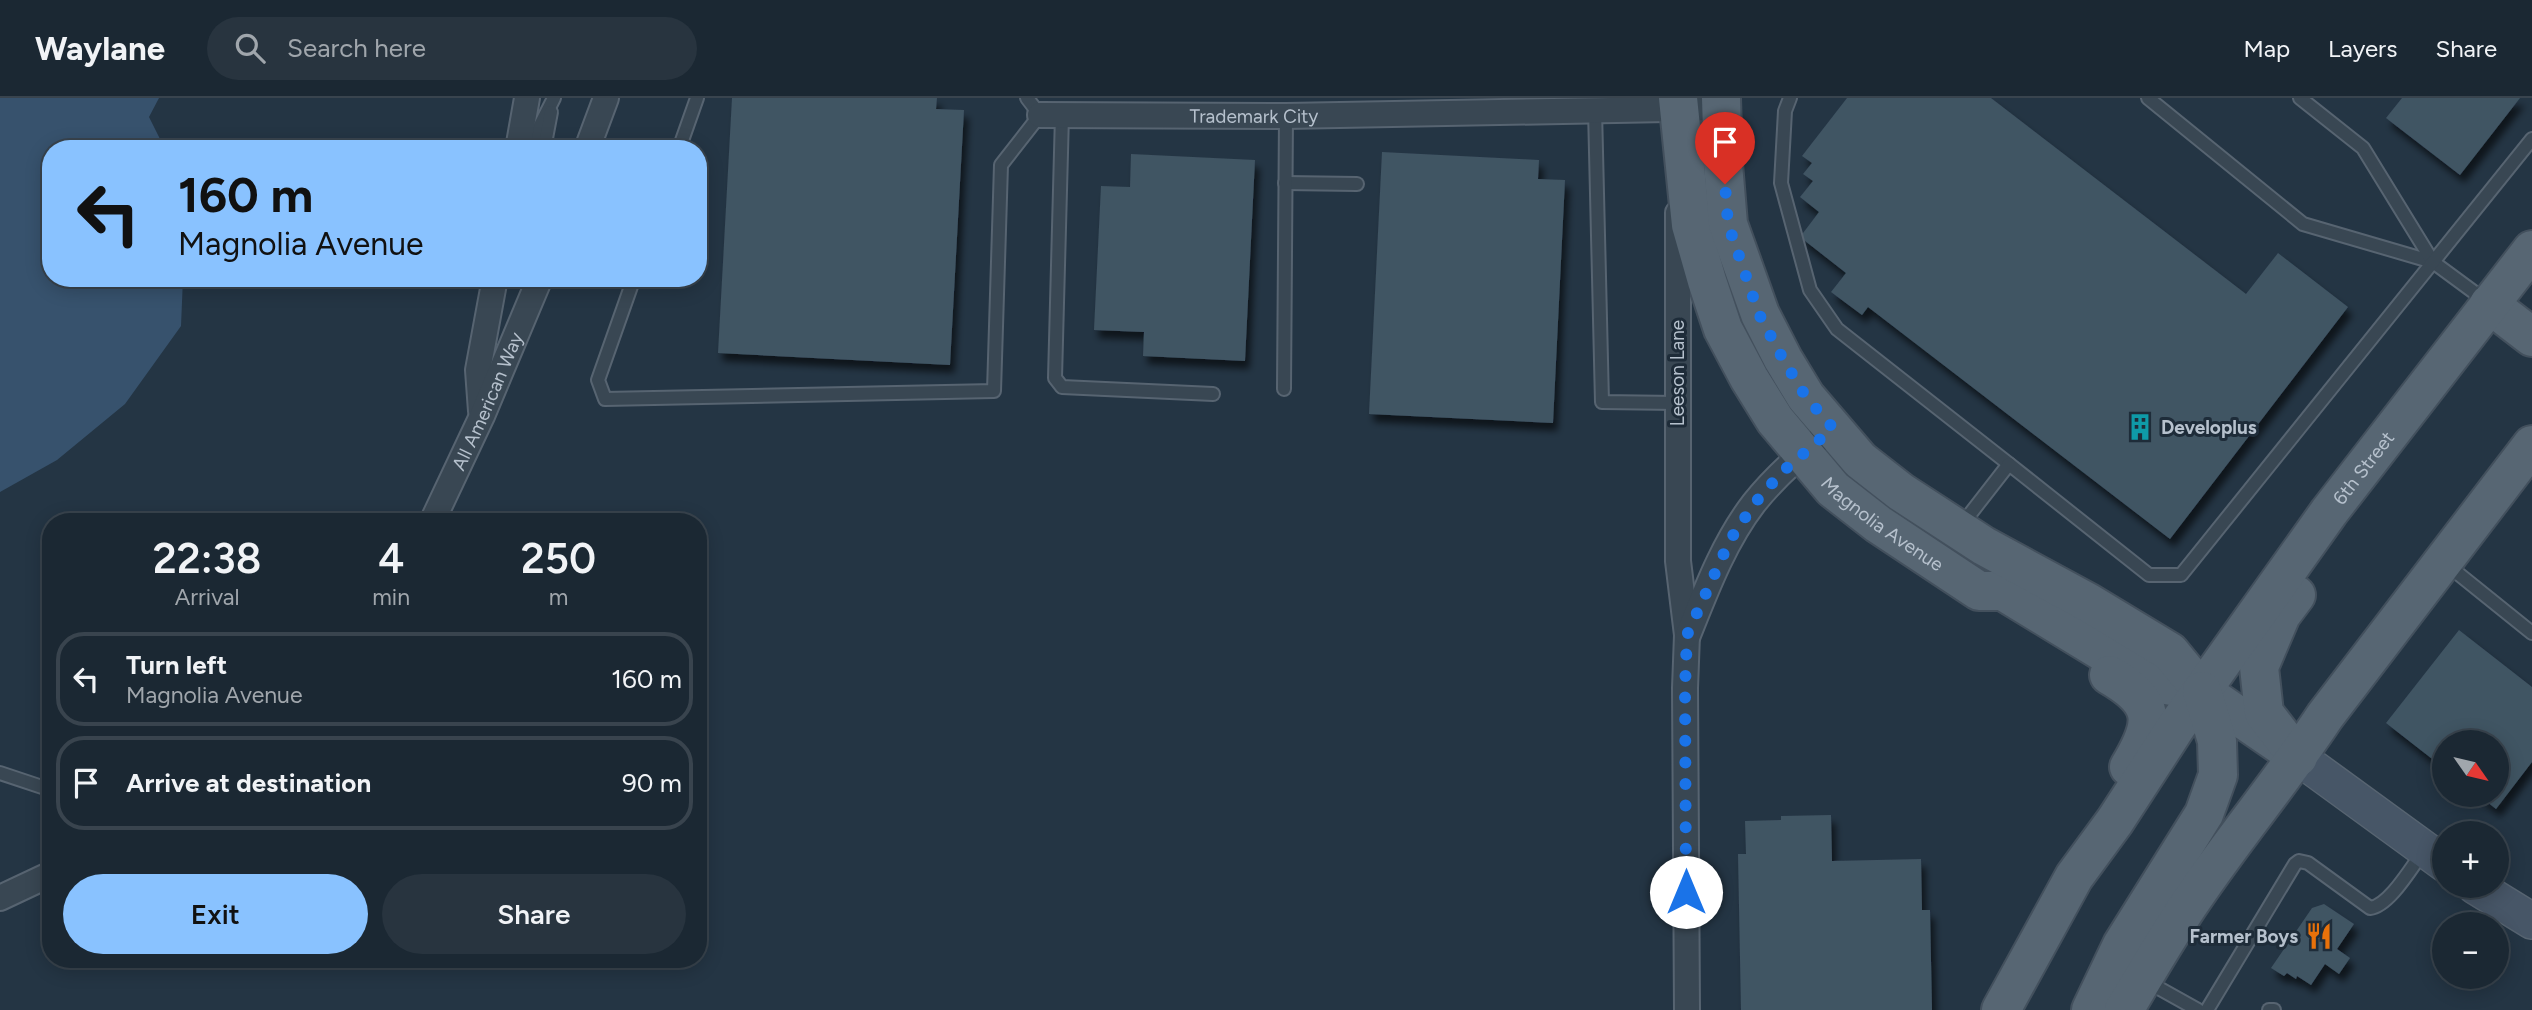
<!DOCTYPE html>
<html lang="en">
<head>
<meta charset="utf-8">
<style>
	body { margin:0; font-family:Figtree,sans-serif; background:#28343f; color:#f1f3f6; height:100vh; display:flex; flex-direction:column; font-size:26px; white-space:nowrap }
	* { box-sizing:border-box; margin:0 }
	p { font-size:23px; color:#a0a6ac }
	.icon { flex:none; width:38px; height:38px; fill:none; stroke:currentColor; stroke-width:2; stroke-linecap:round; stroke-linejoin:round }
	.map { position:relative; flex:1; overflow:hidden }
	.panel { position:absolute; left:42px; top:415px; width:665px; height:455px; display:flex; flex-direction:column; background:#1b2833; border-radius:28px; box-shadow:0 4px 18px #0003,0 0 0 2px #39444e }
	.panel>* { flex:none }
	.guide { position:absolute; left:42px; top:42px; width:665px; height:147px; border-radius:28px; box-shadow:0 4px 18px #0003,0 0 0 2px #39444e; background:#89c2ff; color:#111; overflow:hidden }
	.needle { width:46px; rotate:124deg }
	.tools { position:absolute; left:2432px; top:632px; display:grid; gap:14px }
	.tools a { display:grid; place-items:center; width:77px; height:77px; border-radius:50%; background:#1b2833; box-shadow:0 4px 18px #0003,0 0 0 2px #39444e; font-size:35px }
	.pin { position:absolute; display:grid; place-items:center; width:60px; height:60px; color:#fff; margin:-72px -30px; border-radius:50% 50% 50% 0; rotate:-45deg; box-shadow:0 0 7px #0007 }
	.pin .icon { rotate:45deg }
	.me { position:absolute; width:77px; margin:-38px; rotate:0deg; stroke-linejoin:round; filter:drop-shadow(0 0 5px #0008) }
	.turn { display:flex; align-items:center; gap:24px; height:147px; padding:0 21px; font-size:32px }
	.turn .icon { width:91px; height:91px; stroke-width:2.5 }
	.turn b { display:block; font-size:49px; line-height:60px }
	.eta { display:flex; justify-content:space-evenly; align-items:center; height:119px; text-align:center }
	.eta b { font-size:42px; font-weight:600; line-height:49px }
	.primary-button { display:flex; gap:14px; margin-top:auto; padding:14px 21px }
	.primary-button a { flex:1; height:80px; border-radius:42px; background:#89c2ff; color:#111; font-size:28px; font-weight:600; line-height:80px; text-align:center }
	.primary-button a+a { background:#28343f; color:#f1f3f6 }
	ul { padding:0; list-style:none }
	li { display:flex; align-items:center; gap:21px; height:94px; margin:0 14px 10px; padding:0 7px; border:4px solid #39444e; border-radius:28px }
	li div { flex:1 }
	li b { display:block; font-size:26px }
	li em { font-style:normal }
	header { display:flex; align-items:center; gap:42px; box-sizing:border-box; height:98px; padding:0 35px; background:#1b2833; border-bottom:2px solid #39444e }
	header strong { font-size:33px }
	nav { display:flex; gap:38px; margin-inline-start:auto; font-size:24px }
	.search { width:490px; height:63px; background:#28343f; display:flex; align-items:center; gap:18px; box-sizing:border-box; padding:0 24px; border-radius:38px; color:#a0a6ac; font-size:26px }
	.map>svg:first-child { display:block }
	.water { fill:#37526d }
	.building { fill:#405463; filter:url(#shadow) }
	.lines { fill:none; stroke-linecap:round; stroke-linejoin:round }
	.service-casing { stroke:#576471; stroke-width:16 }
	.minor-casing { stroke:#576471; stroke-width:28 }
	.secondary-casing { stroke:#576471; stroke-width:38 }
	.primary-casing { stroke:#43505d; stroke-width:42 }
	.service { stroke:#394753; stroke-width:12 }
	.minor { stroke:#394753; stroke-width:24 }
	.secondary { stroke:#475667; stroke-width:35 }
	.primary { stroke:#576673; stroke-width:38 }
	.route { stroke:#1a73e8; stroke-width:12; stroke-dasharray:0 21.6 }
	.labels { text-anchor:middle; dominant-baseline:central; stroke-width:6; stroke-linejoin:round; paint-order:stroke }
	.street-label { font-size:19px; fill:#b6c1cd; stroke:#1e2c39 }
	.poi-label { font-size:19px; font-weight:bold; fill:#b6c1cd; stroke:#1e2c39; text-anchor:start }
</style>
</head>
<body>
<header>
<strong>Waylane</strong>
<div class="search"><svg class="icon" aria-label="search" viewBox="0 0 24 24"><circle cx="10" cy="10" r="6"/><path d="M15 15l6 6"/></svg>Search here</div>
<nav><a>Map</a><a>Layers</a><a>Share</a></nav>
</header>
<div class="map">
<svg width="2532" height="912" viewBox="0 0 2532 912">
	<defs>
		<filter id="shadow"><feDropShadow dx="4.5" dy="8" stdDeviation="3.5" flood-color="#0009"/></filter>
	</defs>
	<rect width="100%" height="100%" fill="#243544"/>
	<polygon class="water" points="0,0 159,0 149,19 165,51 51,51 51,180 183,180 181,228 125,306 57,362 0,394"/>
	<g class="building">
		<polygon points="732,0 937,0 936,11 964,12 950,267 718,255"/>
		<polygon points="1847,0 1991,0 2246,196 2278,155 2348,209 2170,441 1868,209 1862,217 1831,194 1846,175 1800,139 1819,114 1800,99 1813,83 1803,76 1812,65 1802,58"/>
		<polygon points="2402,0 2520,0 2460,77 2386,20"/>
		<polygon points="1382,54 1539,62 1538,81 1565,82 1553,325 1369,316"/>
		<polygon points="1131,56 1255,62 1245,263 1143,258 1144,234 1094,232 1101,88 1130,89"/>
		<polygon points="2459,532 2532,589 2532,664 2496,711 2477,696 2497,696 2497,644 2445,644 2445,671 2386,625"/>
		<polygon points="1831,717 1832,763 1921,761 1922,812 1930,812 1932,912 1741,912 1738,756 1746,756 1745,723 1781,722 1781,718"/>
		<polygon points="2324,806 2354,826 2337,851 2350,860 2339,876 2325,866 2311,887 2297,878 2296,881 2287,875 2284,878 2271,870 2312,810"/>
	</g>
	<g class="lines">
		<defs>
			<g id="service">
				<polyline points="1790,0 1785,13 1781,85 1810,192 1837,231 2009,366"/>
				<polyline points="2148,0 2303,126 2433,164 2486,203"/>
				<polyline points="2300,0 2363,50 2433,164"/>
				<polyline points="1595,12 1602,304 1677,305"/>
				<polyline points="1062,17 1055,280 1062,289 1213,296"/>
				<polyline points="528,51 554,0"/>
				<polyline points="544,51 551,14"/>
				<polyline points="679,51 697,0"/>
				<polyline points="1285,85 1357,86"/>
				<polyline points="634,180 598,282 605,301 994,293 1001,67 1040,17 1027,0"/>
				<polyline points="1284,291 1286,18"/>
				<polyline points="1960,429 2009,366 2149,477 2181,477 2532,41"/>
				<polyline points="2445,465 2532,535"/>
				<polyline points="0,675 51,692"/>
				<polyline points="2146,883 2198,912"/>
				<path d="M2207,912L2295,766L2299,763L2308,765L2370,810C2389,808 2411,770 2423,754"/>
				<polyline points="2269,912 2274,912"/>
			</g>
			<g id="minor">
				<path id="s1" d="M1040,17L1286,18L1721,10"/>
				<polyline points="518,51 527,0"/>
				<polyline points="587,51 606,0"/>
				<polyline points="1678,115 1678,463 1687,537 1685,590 1687,912"/>
				<polyline points="481,313 478,272 495,180"/>
				<path id="s2" d="M432,424L482,318L540,180"/>
				<path d="M1688,537C1706,492 1724,444 1754,405C1777,376 1805,353 1833,330"/>
				<polyline points="0,800 51,776"/>
			</g>
			<g id="secondary">
				<polyline points="2298,659 2445,766"/>
				<polyline points="2475,788 2532,823"/>
			</g>
			<g id="primary">
				<path id="s3" d="M1678,0L1691,127L1707,183L1723,231L1749,280L1775,322L1833,391L1878,426L1979,493H2003L2154,585L2202,593"/>
				<polyline points="1721,0 1723,66 1728,126 1760,216 1783,261 1806,299 1860,362 1901,394 1984,448 2089,505 2170,554 2202,593 2298,659"/>
				<polyline points="2489,206 2532,239"/>
				<path d="M2109,577C2157,605 2156,624 2129,669"/>
				<polyline points="2288,646 2264,615 2259,569 2281,517 2296,497"/>
				<path id="s4" d="M2001,912L2074,779L2115,723L2176,629L2329,414L2532,152"/>
				<polyline points="2091,912 2122,847 2204,716 2218,677 2217,643 2202,593"/>
				<path d="M2124,912C2147,874 2169,835 2194,799C2236,737 2284,680 2325,618L2532,347"/>
			</g>
		</defs>
		<use href="#service" class="service-casing"/>
		<use href="#minor" class="minor-casing"/>
		<use href="#secondary" class="secondary-casing"/>
		<use href="#primary" class="primary-casing"/>
		<use href="#service" class="service"/>
		<use href="#minor" class="minor"/>
		<use href="#secondary" class="secondary"/>
		<use href="#primary" class="primary"/>
	</g>
	<g class="lines">
		<polyline class="route" points="1686,794 1685,590 1687,537 1730,442 1754,406 1782,374 1833,330 1806,299 1783,261 1759,216 1728,126 1725,86"/>
	</g>
	<defs>
		<symbol id="building-bare" viewBox="-9 -9 18 18"><path d="M-4-6H4V6H1V3H-1V6H-4ZM-2.5-4.3h1.7v1.8h-1.7ZM.8-4.3h1.7v1.8H.8ZM-2.5-1h1.7V.8h-1.7ZM.8-1h1.7V.8H.8Z" fill="#0f9aa8" stroke="#1e2c39" stroke-width="2.5" paint-order="stroke"/></symbol>
		<symbol id="restaurant-bare" viewBox="-9 -9 18 18"><path d="M-5-6h1v4h1v-4h1v4h1v-4h1v5L-1.5 .5V6h-2V.5L-5-1ZM5-6V6H3V1.5H1.5Q1.5-4 5-6Z" fill="#e8710a" stroke="#1e2c39" stroke-width="2.5" paint-order="stroke"/></symbol>
	</defs>
	<g fill-rule="evenodd">
		<use href="#building-bare" x="2121" y="310" width="38" height="38"/>
		<use href="#restaurant-bare" x="2300" y="819" width="38" height="38"/>
	</g>
	<g class="labels">
		<g class="street-label">
			<text stroke="none"><textPath href="#s1" startOffset="214">Trademark City</textPath></text>
			<text transform="translate(1677 275) rotate(-90)">Leeson Lane</text>
			<text stroke="none"><textPath href="#s2" startOffset="133">All American Way</textPath></text>
			<text stroke="none"><textPath href="#s4" startOffset="653">6th Street</textPath></text>
			<text stroke="none"><textPath href="#s3" startOffset="492">Magnolia Avenue</textPath></text>
		</g>
		<g class="poi-label">
			<text x="2161" y="329">Developlus</text>
			<text x="2298" y="838" text-anchor="end">Farmer Boys</text>
		</g>
	</g>
</svg>
<div class="tools">
<a><svg class="needle" viewBox="-14 -14 28 28"><path d="M0-13l5 13h-10z" fill="#e53935"/><path d="M0 13l5-13h-10z" fill="#a0a6ac"/></svg></a>
<a>+</a>
<a>−</a>
</div>
<div class="pin" style="left:1725px;top:86px;background:#d93025"><svg class="icon" aria-label="arrive" viewBox="0 0 24 24"><path d="M6 21V4h12l-3 4 3 4H6"/></svg></div>
<svg class="me" style="left:1686px;top:794px" viewBox="-20 -20 40 40"><circle r="19" fill="#fff"/><path d="M0-13L10 11 0 6-10 11z" fill="#1a73e8"/></svg>
<div class="guide">
<div class="turn"><svg class="icon" aria-label="left" viewBox="0 0 24 24"><path d="M17 20v-9H6M10 6l-5 5 5 5"/></svg><div><b>160 m</b>Magnolia Avenue</div></div>
</div>
<section class="panel">
<div class="eta">
<div><b>22:38</b><p>Arrival</p></div>
<div><b>4</b><p>min</p></div>
<div><b>250</b><p>m</p></div>
</div>
<ul>
<li><svg class="icon" aria-label="left" viewBox="0 0 24 24"><path d="M17 20v-9H6M10 6l-5 5 5 5"/></svg><div><b>Turn left</b><p>Magnolia Avenue</p></div><em>160 m</em></li>
<li><svg class="icon" aria-label="arrive" viewBox="0 0 24 24"><path d="M6 21V4h12l-3 4 3 4H6"/></svg><div><b>Arrive at destination</b></div><em>90 m</em></li>
</ul>
<div class="primary-button"><a>Exit</a><a>Share</a></div>
</section>
</div>
</body>
</html>
